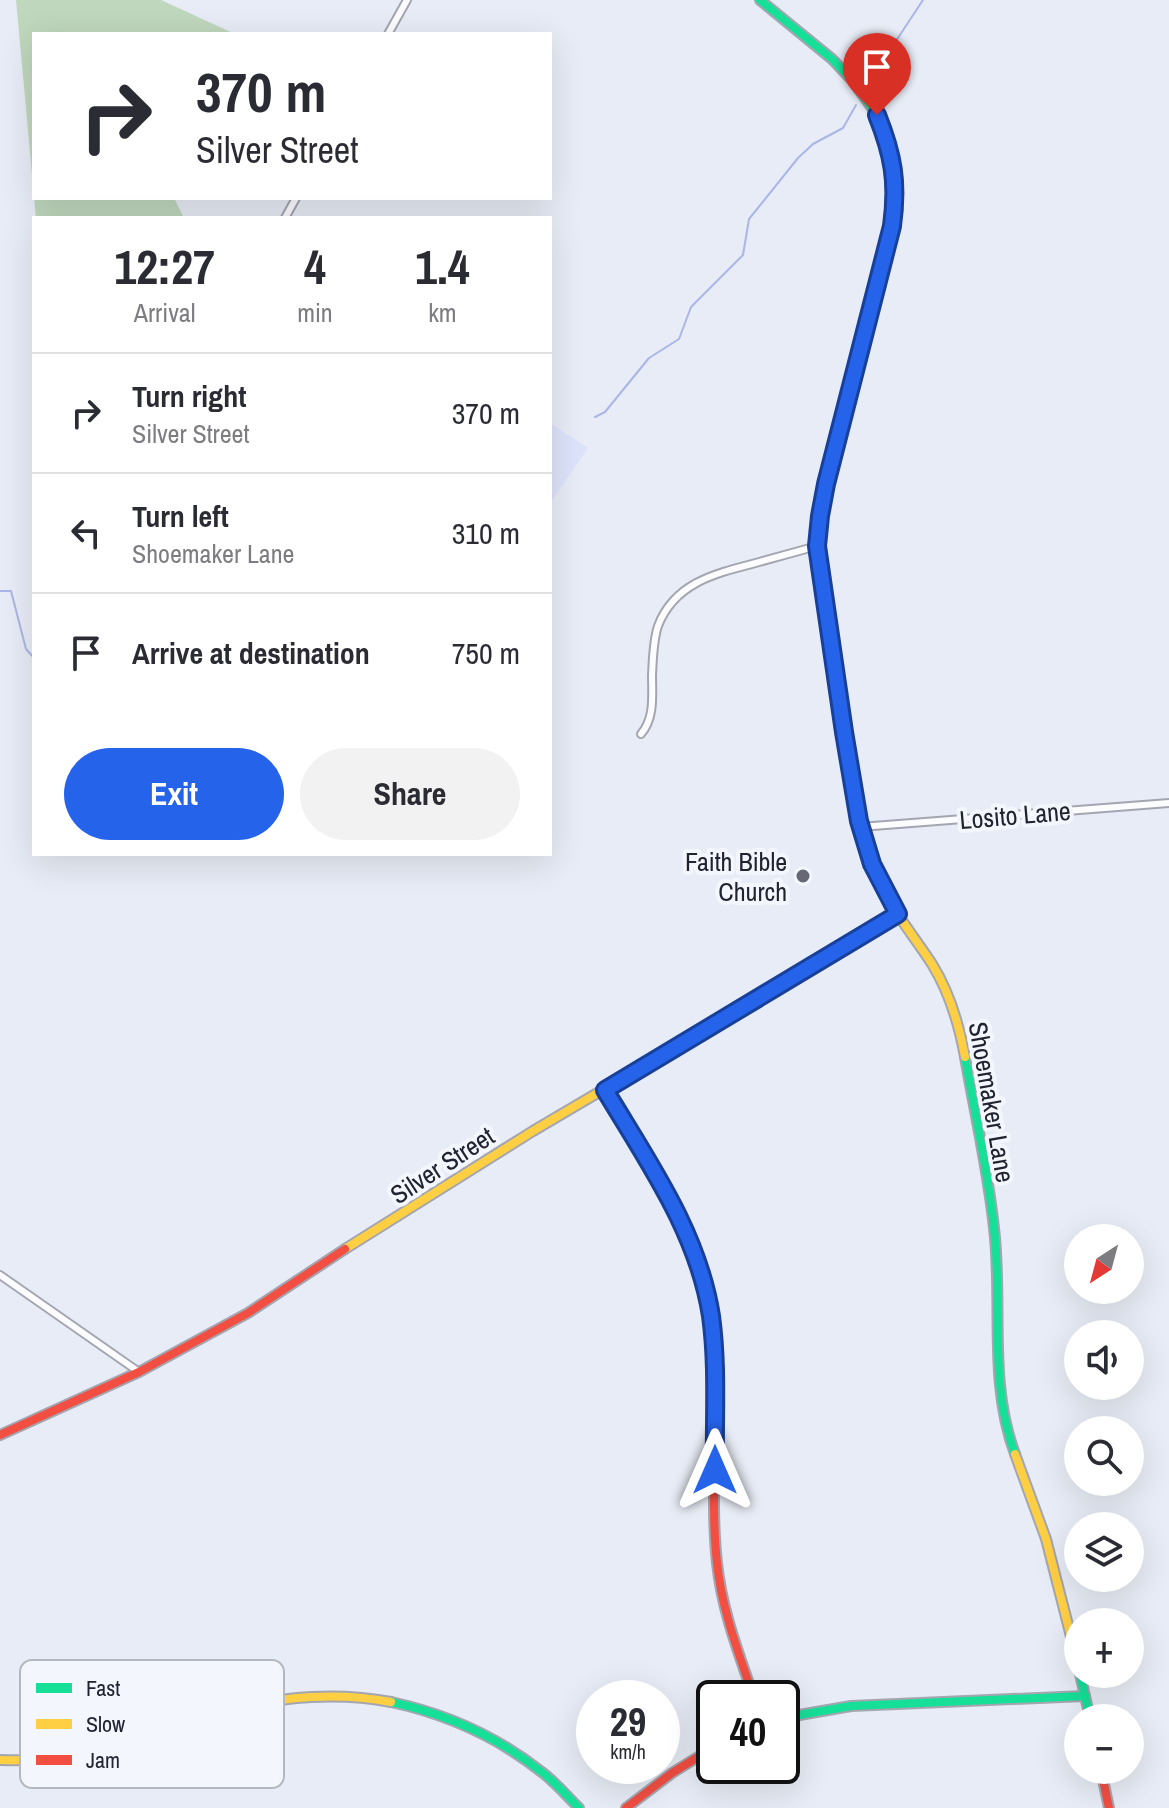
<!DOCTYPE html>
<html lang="en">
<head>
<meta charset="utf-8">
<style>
	body { margin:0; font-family:"Archivo Narrow",sans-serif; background:#f2f2f3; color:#2b2b33; height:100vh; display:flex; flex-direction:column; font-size:30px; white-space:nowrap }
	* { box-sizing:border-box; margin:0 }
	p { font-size:26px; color:#7c7c81 }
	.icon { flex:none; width:44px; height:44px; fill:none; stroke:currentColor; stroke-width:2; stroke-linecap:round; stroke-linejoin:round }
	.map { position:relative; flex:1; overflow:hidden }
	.sheet { position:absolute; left:32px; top:216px; width:520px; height:640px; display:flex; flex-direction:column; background:#fff; border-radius:0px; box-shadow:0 8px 32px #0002 }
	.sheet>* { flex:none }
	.top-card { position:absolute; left:32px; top:32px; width:520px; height:168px; border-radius:0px; box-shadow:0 8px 32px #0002; background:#fff; color:#2b2b33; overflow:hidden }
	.needle { width:52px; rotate:216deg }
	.tools { position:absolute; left:1064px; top:1224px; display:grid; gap:16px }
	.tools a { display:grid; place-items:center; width:80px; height:80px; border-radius:50%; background:#fff; box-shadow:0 8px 32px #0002; font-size:40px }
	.speed { position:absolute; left:576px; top:1680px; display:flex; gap:16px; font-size:40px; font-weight:700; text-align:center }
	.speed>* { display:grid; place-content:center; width:104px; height:104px; border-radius:50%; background:#fff; box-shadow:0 8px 32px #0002; line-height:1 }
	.speed small { font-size:20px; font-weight:400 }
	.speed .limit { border:4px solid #111; border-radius:12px; background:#fff; color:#111 }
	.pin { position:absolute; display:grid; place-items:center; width:68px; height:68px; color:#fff; margin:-82px -34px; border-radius:50% 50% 50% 0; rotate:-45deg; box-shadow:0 0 8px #0007 }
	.pin .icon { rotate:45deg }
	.me { position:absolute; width:88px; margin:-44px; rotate:0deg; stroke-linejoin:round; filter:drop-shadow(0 0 6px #0008) }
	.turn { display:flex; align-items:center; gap:28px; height:168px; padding:0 32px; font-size:36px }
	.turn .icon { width:104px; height:104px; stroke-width:2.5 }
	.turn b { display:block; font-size:56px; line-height:68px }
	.eta { display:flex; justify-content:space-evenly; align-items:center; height:136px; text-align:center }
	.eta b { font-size:48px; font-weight:800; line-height:56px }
	.primary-button { display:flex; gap:16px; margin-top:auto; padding:16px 32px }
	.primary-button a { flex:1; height:92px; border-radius:48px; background:#2563eb; color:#fff; font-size:32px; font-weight:800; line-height:92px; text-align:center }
	.primary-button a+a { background:#f2f2f3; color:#2b2b33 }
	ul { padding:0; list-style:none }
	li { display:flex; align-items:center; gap:24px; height:120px; padding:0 32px; border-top:2px solid #e1e1e2 }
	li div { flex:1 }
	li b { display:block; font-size:30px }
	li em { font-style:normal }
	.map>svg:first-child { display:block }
	.built { fill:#dde3fa }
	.green { fill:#bfd7bd }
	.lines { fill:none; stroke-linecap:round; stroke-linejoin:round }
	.stream { stroke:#abb6e7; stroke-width:2 }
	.street-casing { stroke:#a3a6b0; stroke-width:10 }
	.fast-casing { stroke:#a3a6b0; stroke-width:12 }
	.slow-casing { stroke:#a3a6b0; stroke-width:12 }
	.jam-casing { stroke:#a3a6b0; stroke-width:12 }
	.street { stroke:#fcfcfe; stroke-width:6 }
	.fast { stroke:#16e098; stroke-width:8 }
	.slow { stroke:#ffcf43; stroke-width:8 }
	.jam { stroke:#f24e42; stroke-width:8 }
	.route-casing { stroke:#184099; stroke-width:20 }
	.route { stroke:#2563eb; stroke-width:14 }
	.poi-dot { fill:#666975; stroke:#f4f6fd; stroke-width:3 }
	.labels { text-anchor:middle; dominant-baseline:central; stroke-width:8; stroke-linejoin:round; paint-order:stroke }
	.street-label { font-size:26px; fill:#202330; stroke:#f4f6fd }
	.poi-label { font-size:26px; fill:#202330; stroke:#f4f6fd; text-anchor:end }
	.key { fill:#f4f6fd; stroke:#b4b7c0; stroke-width:2 }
	.key-label { font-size:22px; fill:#202330 }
</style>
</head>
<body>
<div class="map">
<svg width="1169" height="1808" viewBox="0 0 1169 1808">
	<rect width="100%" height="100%" fill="#e8ecf6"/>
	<polygon class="built" points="550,423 588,448 550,503"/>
	<g class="green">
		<polygon points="16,0 161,0 235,34 34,34 34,196"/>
		<polygon points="34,198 174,198 184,218 36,218"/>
	</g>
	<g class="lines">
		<g class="stream">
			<polyline points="870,81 890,55 890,50 923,0"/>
			<polyline points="595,417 605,412 649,358 679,339 691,307 743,255 749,219 798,158 813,144 843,128 856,105"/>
			<polyline points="0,591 11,591 26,649 34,658"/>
		</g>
		<defs>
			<g id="street">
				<polyline points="388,34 407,0"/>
				<polyline points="285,218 296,198"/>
				<path d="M641,734C655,718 652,695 652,675C653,658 653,641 658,626C674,584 713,574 752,564C774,558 795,552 817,546"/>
				<polyline points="860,827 1169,803"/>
				<polyline points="0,1275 139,1372"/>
			</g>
			<g id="fast">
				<polyline points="760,0 832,59 853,81 877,115 893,162 895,179 892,226 826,484 818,532 818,561 827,621"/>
				<polyline points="745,1006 898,914"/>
				<path d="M965,1057C975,1114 988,1171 994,1228C1003,1303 988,1382 1015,1454"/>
				<polyline points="1080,1674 1090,1718"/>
				<path d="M391,1702C447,1714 498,1737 543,1773C556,1783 567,1796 579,1808"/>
				<polyline points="782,1718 851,1706 1085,1696"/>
			</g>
			<g id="slow">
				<path d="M827,621L859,821C868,854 880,883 897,913C908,930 921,947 932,964C950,993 959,1024 965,1057"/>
				<polyline points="345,1249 533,1131 745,1006"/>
				<polyline points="1015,1454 1046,1539 1078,1664"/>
				<path d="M0,1760C31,1761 61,1760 92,1753C140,1743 185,1723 233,1710C283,1696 339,1692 391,1702"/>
			</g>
			<g id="jam">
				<path d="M605,1090C643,1152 687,1213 704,1284C727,1375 707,1471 717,1563C722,1611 739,1654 754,1698"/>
				<polyline points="0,1435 139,1372 248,1313 345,1249"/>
				<polyline points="1101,1770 1109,1808"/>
				<polyline points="626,1808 672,1773 714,1747"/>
			</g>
		</defs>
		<use href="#street" class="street-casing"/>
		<use href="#fast" class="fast-casing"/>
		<use href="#slow" class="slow-casing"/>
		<use href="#jam" class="jam-casing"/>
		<use href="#street" class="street"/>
		<use href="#fast" class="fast"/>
		<use href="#slow" class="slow"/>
		<use href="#jam" class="jam"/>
	</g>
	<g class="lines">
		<defs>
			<path id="route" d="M715,1470C714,1419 718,1367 711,1316C698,1232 648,1162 605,1090L898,914L872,864L859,821L844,732L817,546L820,516L826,484L892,226C898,182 893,155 877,115"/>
		</defs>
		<use href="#route" class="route-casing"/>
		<use href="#route" class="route"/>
	</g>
	<circle class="poi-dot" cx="803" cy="876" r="8"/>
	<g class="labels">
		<g class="street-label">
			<text transform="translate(1015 815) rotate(-5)">Losito Lane</text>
			<text transform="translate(992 1102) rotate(80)">Shoemaker Lane</text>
			<text transform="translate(442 1165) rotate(-33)">Silver Street</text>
		</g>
		<g class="poi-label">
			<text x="787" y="861">Faith Bible<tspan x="787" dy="30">Church</tspan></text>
		</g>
	</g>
	<rect x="20" y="1660" width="264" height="128" rx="12" class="key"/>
	<rect x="36" y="1683" width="36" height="10" fill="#16e098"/>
	<rect x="36" y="1719" width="36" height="10" fill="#ffcf43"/>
	<rect x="36" y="1755" width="36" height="10" fill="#f24e42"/>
	<g class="key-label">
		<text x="86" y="1696">Fast</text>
		<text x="86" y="1732">Slow</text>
		<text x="86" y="1768">Jam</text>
	</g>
</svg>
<div class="tools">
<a><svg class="needle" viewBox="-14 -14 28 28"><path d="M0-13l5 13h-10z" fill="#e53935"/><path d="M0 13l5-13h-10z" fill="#7c7c81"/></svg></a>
<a><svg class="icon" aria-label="sound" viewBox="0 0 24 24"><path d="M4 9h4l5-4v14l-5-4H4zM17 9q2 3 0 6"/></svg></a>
<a><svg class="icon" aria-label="search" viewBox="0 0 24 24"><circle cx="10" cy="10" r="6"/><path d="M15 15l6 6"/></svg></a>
<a><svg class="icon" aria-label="layers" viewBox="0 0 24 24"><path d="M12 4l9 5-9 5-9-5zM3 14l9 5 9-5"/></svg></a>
<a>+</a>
<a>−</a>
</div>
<div class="speed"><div>29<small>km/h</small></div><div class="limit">40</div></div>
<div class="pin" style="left:877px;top:115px;background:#d93025"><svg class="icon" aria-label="arrive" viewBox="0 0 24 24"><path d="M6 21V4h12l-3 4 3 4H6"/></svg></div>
<svg class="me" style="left:715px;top:1470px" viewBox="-20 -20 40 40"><path d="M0-17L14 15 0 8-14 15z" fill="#2563eb" stroke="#fff" stroke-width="4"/></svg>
<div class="top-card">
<div class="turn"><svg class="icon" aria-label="right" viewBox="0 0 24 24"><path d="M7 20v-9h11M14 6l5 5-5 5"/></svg><div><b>370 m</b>Silver Street</div></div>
</div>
<section class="sheet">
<div class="eta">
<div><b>12:27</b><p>Arrival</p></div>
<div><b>4</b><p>min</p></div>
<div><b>1.4</b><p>km</p></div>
</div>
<ul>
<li><svg class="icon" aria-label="right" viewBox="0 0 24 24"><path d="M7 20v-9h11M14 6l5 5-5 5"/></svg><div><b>Turn right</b><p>Silver Street</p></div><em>370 m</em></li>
<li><svg class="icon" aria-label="left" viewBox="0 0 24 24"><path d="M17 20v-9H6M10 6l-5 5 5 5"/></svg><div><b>Turn left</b><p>Shoemaker Lane</p></div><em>310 m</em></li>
<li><svg class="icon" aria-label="arrive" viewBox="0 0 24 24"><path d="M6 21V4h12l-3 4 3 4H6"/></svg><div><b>Arrive at destination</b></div><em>750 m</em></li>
</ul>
<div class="primary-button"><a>Exit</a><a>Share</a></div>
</section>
</div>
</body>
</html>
